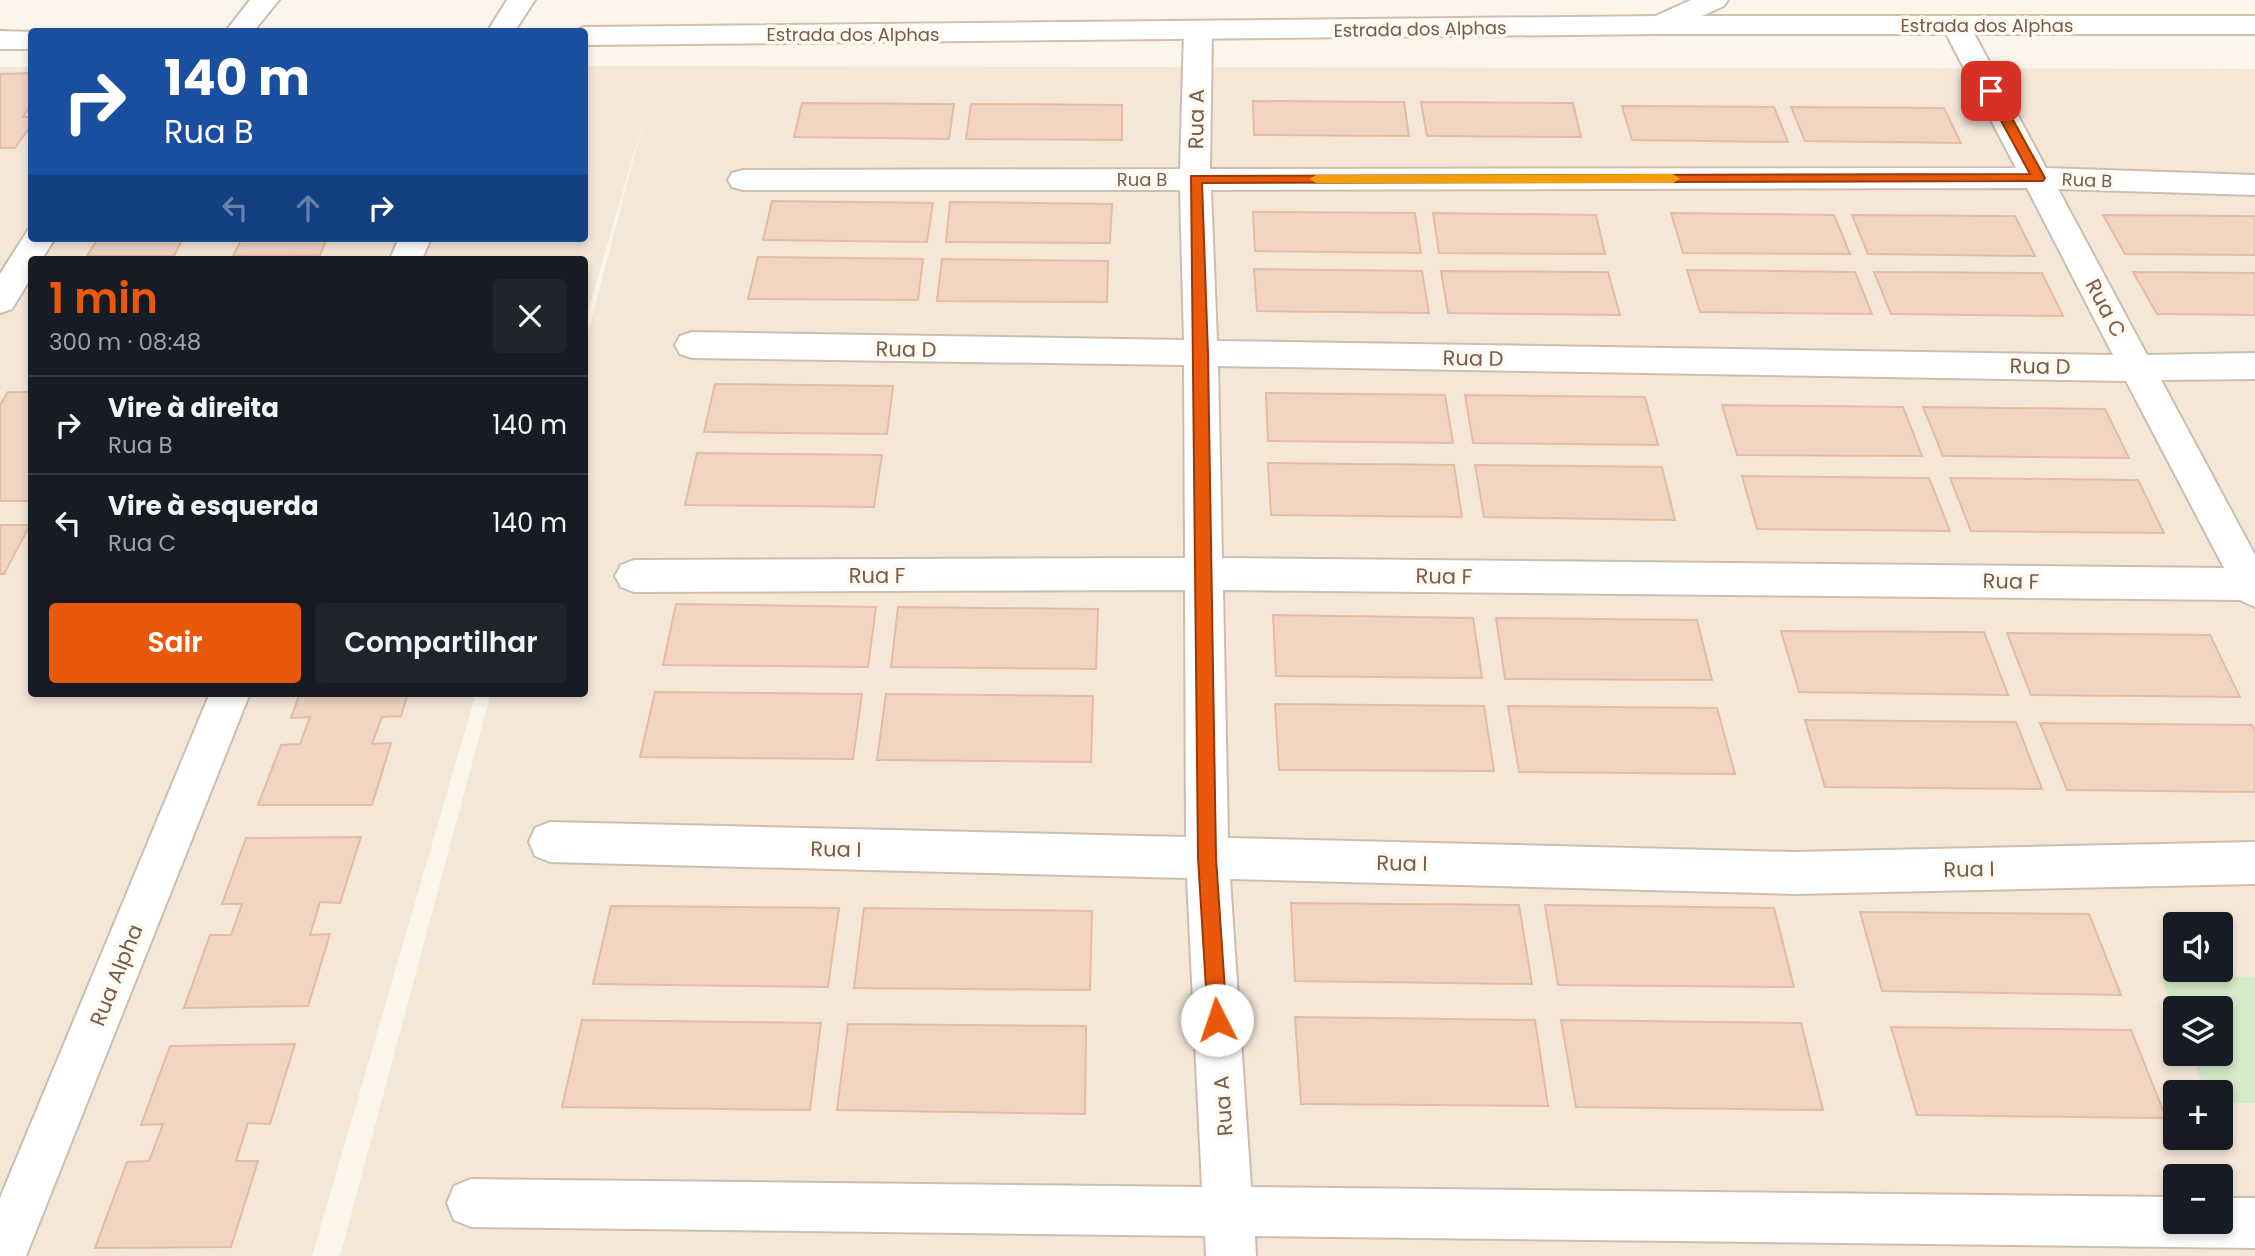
<!DOCTYPE html>
<html lang="pt">
<head>
<meta charset="utf-8">
<style>
	body { margin:0; font-family:Poppins,sans-serif; background:#20242c; color:#f1f3f6; height:100vh; display:flex; flex-direction:column; font-size:26px; white-space:nowrap }
	* { box-sizing:border-box; margin:0 }
	p { font-size:23px; color:#9ea1a6 }
	.icon { flex:none; width:38px; height:38px; fill:none; stroke:currentColor; stroke-width:2; stroke-linecap:round; stroke-linejoin:round }
	.map { position:relative; flex:1; overflow:hidden }
	.sheet { position:absolute; left:28px; top:256px; width:560px; height:441px; display:flex; flex-direction:column; background:#171b24; border-radius:7px; box-shadow:0 4px 10px #0003 }
	.sheet>* { flex:none }
	.banner { position:absolute; left:28px; top:28px; width:560px; height:214px; border-radius:7px; box-shadow:0 4px 10px #0003; background:#1a4fa0; color:#fff; overflow:hidden }
	.fabs { position:absolute; left:2163px; top:912px; display:grid; gap:14px }
	.fabs a { display:grid; place-items:center; width:70px; height:70px; border-radius:7px; background:#171b24; box-shadow:0 4px 10px #0003; font-size:35px }
	.pin { position:absolute; display:grid; place-items:center; width:60px; height:60px; color:#fff; margin:-30px; border-radius:14px; box-shadow:0 4px 10px #0006 }
	.me { position:absolute; width:77px; margin:-38px; rotate:356deg; stroke-linejoin:round; filter:drop-shadow(0 0 5px #0008) }
	.turn { display:flex; align-items:center; gap:24px; height:147px; padding:0 21px; font-size:32px }
	.turn .icon { width:91px; height:91px; stroke-width:2.5 }
	.turn b { display:block; font-size:49px; line-height:60px }
	.lanes { display:flex; align-items:center; height:66px; padding:0 21px; background:#0003; justify-content:center; gap:35px; direction:ltr }
	.lanes .off { opacity:.35 }
	.round { display:grid; place-items:center; flex:none; width:74px; height:74px; border-radius:7px; background:#20242c }
	.head { display:flex; align-items:center; justify-content:space-between; height:119px; padding:0 21px }
	h1 { font-size:42px; font-weight:600; line-height:52px; color:#ea580c }
	.primary-button { display:flex; gap:14px; margin-top:auto; padding:14px 21px }
	.primary-button a { flex:1; height:80px; border-radius:7px; background:#ea580c; color:#fff; font-size:28px; font-weight:600; line-height:80px; text-align:center }
	.primary-button a+a { background:#20242c; color:#f1f3f6 }
	ul { padding:0; list-style:none }
	li { display:flex; align-items:center; gap:21px; height:98px; padding:0 21px; border-top:2px solid #363941 }
	li div { flex:1 }
	li b { display:block; font-size:26px }
	li em { font-style:normal }
	.map>svg:first-child { display:block }
	.residential { fill:#f4e7d8; fill-rule:evenodd }
	.green { fill:#d5eac8 }
	.building { fill:#f1d5c2; stroke:#e3bca2; stroke-width:2 }
	.lines { fill:none; stroke-linecap:round; stroke-linejoin:round }
	.street-casing { stroke:#cebdaf; stroke-width:4 }
	.secondary-casing { stroke:#d1bead; stroke-width:4 }
	.street { fill:#fff; fill-rule:evenodd }
	.secondary { fill:#fff; fill-rule:evenodd }
	.route { fill:#ea580c; stroke:#983908; stroke-width:2 }
	.slow { fill:#f59e0b }
	.labels { text-anchor:middle; dominant-baseline:central; stroke-width:7; stroke-linejoin:round; paint-order:stroke }
	.far-street-label { font-size:18px; fill:#775c4d; stroke:#fff9f0 }
	.street-label { font-size:21px; fill:#775c4d; stroke:#fff9f0 }
</style>
</head>
<body>
<div class="map">
<svg width="2255" height="1256" viewBox="0 0 2255 1256">
	<rect width="100%" height="100%" fill="#fcf5ea"/>
	<path class="residential" d="M585,66L2255,69V1256H340L491,693H584L585,344L646,111L585,322L584,259H32V693H476L312,1256H0V67H31L32,238H584ZM2175,924H2221V970H2175ZM2175,1008H2221V1054H2175ZM2175,1092H2221V1138H2175ZM2175,1176H2221V1222H2175Z"/>
	<polygon class="green" points="2160,975 2255,977 2255,1103 2221,1103 2221,1092 2206,1092 2191,1054 2221,1054 2221,1008 2175,1008 2175,1013"/>
	<g class="building">
		<polygon points="32,73 32,103 23,117 32,117 32,124 15,148 0,148 0,74"/>
		<polygon points="1253,101 1404,102 1409,136 1254,135"/>
		<polygon points="1421,102 1573,103 1581,137 1427,136"/>
		<polygon points="802,103 954,104 949,139 794,137"/>
		<polygon points="971,104 1122,105 1122,140 966,139"/>
		<polygon points="1622,106 1774,107 1788,142 1632,140"/>
		<polygon points="1791,107 1944,108 1961,143 1805,141"/>
		<polygon points="772,201 933,203 927,242 763,240"/>
		<polygon points="950,202 1112,204 1110,243 946,242"/>
		<polygon points="1253,212 1415,213 1421,253 1255,251"/>
		<polygon points="1433,213 1596,215 1605,254 1439,253"/>
		<polygon points="1671,213 1834,215 1850,254 1683,253"/>
		<polygon points="1852,215 2015,216 2035,256 1868,254"/>
		<polygon points="2103,215 2255,216 2255,255 2125,254"/>
		<polygon points="98,238 183,238 174,256 87,256"/>
		<polygon points="242,238 327,238 320,255 233,256"/>
		<polygon points="758,257 923,259 918,300 748,299"/>
		<polygon points="942,259 1108,261 1107,302 937,301"/>
		<polygon points="1254,269 1422,271 1429,313 1257,311"/>
		<polygon points="1687,270 1855,272 1872,314 1700,312"/>
		<polygon points="1441,271 1608,272 1620,315 1448,313"/>
		<polygon points="1874,272 2042,273 2063,316 1891,314"/>
		<polygon points="2133,272 2255,273 2255,315 2157,314"/>
		<polygon points="715,384 893,386 887,434 704,432"/>
		<polygon points="8,392 32,392 32,501 0,501 0,405"/>
		<polygon points="1266,393 1445,395 1453,443 1268,441"/>
		<polygon points="1465,395 1645,397 1658,445 1473,443"/>
		<polygon points="1722,405 1903,407 1922,456 1737,455"/>
		<polygon points="1923,407 2105,409 2129,458 1943,456"/>
		<polygon points="697,453 882,455 874,507 685,505"/>
		<polygon points="1268,463 1454,465 1462,517 1271,515"/>
		<polygon points="1475,465 1662,467 1675,520 1484,517"/>
		<polygon points="1742,476 1929,478 1950,531 1757,529"/>
		<polygon points="1950,478 2138,480 2164,533 1971,531"/>
		<polygon points="0,525 30,525 4,574 0,574"/>
		<polygon points="676,604 876,607 868,667 663,665"/>
		<polygon points="898,607 1098,609 1096,669 891,667"/>
		<polygon points="1273,615 1473,618 1482,678 1276,676"/>
		<polygon points="1496,618 1697,620 1712,680 1505,679"/>
		<polygon points="1781,631 1984,632 2008,695 1799,692"/>
		<polygon points="2007,633 2210,635 2240,697 2031,695"/>
		<polygon points="655,692 862,694 853,759 640,757"/>
		<polygon points="300,693 408,693 401,716 382,717 372,744 391,743 372,805 258,805 281,745 300,744 310,717 291,718"/>
		<polygon points="886,694 1093,696 1091,762 877,760"/>
		<polygon points="1275,704 1484,706 1494,771 1279,770"/>
		<polygon points="1508,706 1717,708 1735,774 1519,772"/>
		<polygon points="1805,720 2016,722 2042,789 1825,787"/>
		<polygon points="2040,723 2252,725 2255,731 2255,792 2067,790"/>
		<polygon points="361,837 340,903 320,902 310,935 330,934 308,1006 184,1008 210,935 231,935 242,904 222,904 246,838"/>
		<polygon points="1291,903 1519,905 1532,984 1295,981"/>
		<polygon points="1545,905 1774,908 1794,987 1558,985"/>
		<polygon points="611,906 839,908 828,987 593,984"/>
		<polygon points="864,908 1092,911 1090,990 854,988"/>
		<polygon points="1860,912 2089,914 2121,995 1882,991"/>
		<polygon points="1295,1017 1535,1020 1548,1106 1301,1104"/>
		<polygon points="582,1020 821,1023 810,1110 562,1107"/>
		<polygon points="1561,1020 1801,1023 1823,1110 1576,1107"/>
		<polygon points="848,1024 1086,1026 1085,1114 837,1110"/>
		<polygon points="1891,1027 2131,1030 2166,1118 1917,1115"/>
		<polygon points="295,1044 270,1124 248,1123 236,1161 258,1161 231,1247 95,1248 127,1162 149,1161 163,1124 141,1125 170,1046"/>
	</g>
	<g class="lines">
		<defs>
			<g id="street">
				<polygon points="250,0 279,0 253,32 225,32"/>
				<polygon points="507,0 535,0 514,32 487,32"/>
				<polygon points="1691,0 1728,0 1724,6 1669,31 1659,34 1649,31 1645,25 1649,19"/>
				<path d="M1956,17L1966,20L1970,26L2046,168L2255,175V195L2058,189L2147,355L2255,353V379L2161,380L2255,555V607L2240,600L1223,590L1228,838L1795,852L2255,842V884L1795,894L1230,879L1251,1187L2175,1197V1222H2221V1198H2255V1248L1255,1236L1256,1256H1206L1205,1236L471,1227L454,1220L447,1203L454,1186L471,1179L1202,1187L1187,878L550,862L535,856L529,842L535,828L550,822L1186,837L1185,590L634,592L621,587L615,576L621,565L634,560L1185,558L1184,365L692,358L680,354L675,345L680,336L692,332L1184,340L1180,190H743L732,187L728,180L732,173L743,170L1180,169L1184,32L1188,26L1198,23L1208,26L1212,32L1210,169L2016,168L1942,26L1946,20ZM2027,188L2113,355L1217,341L1211,190ZM1218,366L2126,381L2224,568L1222,558Z"/>
				<polygon points="32,229 32,238 55,238 42,259 32,259 32,276 12,309 0,313 0,274 28,230"/>
				<polygon points="399,238 431,238 422,259 390,259"/>
				<polygon points="210,693 250,693 26,1256 0,1256 0,1198"/>
			</g>
			<g id="secondary">
				<polygon points="1659,16 2255,16 2255,34 1659,34 584,45 584,32 573,32 584,27"/>
				<polygon points="0,31 33,32 32,49 0,49"/>
			</g>
		</defs>
		<use href="#street" class="street-casing"/>
		<use href="#secondary" class="secondary-casing"/>
		<use href="#street" class="street"/>
		<use href="#secondary" class="secondary"/>
	</g>
	<polygon class="route" points="1991,87 1997,91 2045,178 2043,181 1202,183 1208,354 1216,858 1227,1020 1224,1027 1217,1030 1211,1027 1208,1020 1198,858 1191,176 2030,174 1985,91"/>
	<polygon class="slow" points="1673,174 1680,179 1673,183 1316,183 1310,179 1316,175"/>
	<g class="labels">
		<g class="far-street-label">
			<text x="1987" y="25">Estrada dos Alphas</text>
			<text transform="translate(1420 29) rotate(-1)">Estrada dos Alphas</text>
			<text x="853" y="34">Estrada dos Alphas</text>
			<text x="1142" y="179">Rua B</text>
			<text transform="translate(2087 180) rotate(2)">Rua B</text>
		</g>
		<g class="street-label">
			<text transform="translate(1196 119) rotate(-89)">Rua A</text>
			<text transform="translate(2106 308) rotate(62)">Rua C</text>
			<text transform="translate(906 349) rotate(1)">Rua D</text>
			<text transform="translate(1473 358) rotate(1)">Rua D</text>
			<text transform="translate(2040 366) rotate(1)">Rua D</text>
			<text x="877" y="575">Rua F</text>
			<text transform="translate(1444 576) rotate(1)">Rua F</text>
			<text transform="translate(2011 581) rotate(1)">Rua F</text>
			<text transform="translate(836 849) rotate(1)">Rua I</text>
			<text transform="translate(1402 863) rotate(1)">Rua I</text>
			<text transform="translate(1969 869) rotate(-1)">Rua I</text>
			<text transform="translate(116 975) rotate(-68)">Rua Alpha</text>
			<text transform="translate(1223 1106) rotate(-94)">Rua A</text>
		</g>
	</g>
</svg>
<div class="fabs">
<a><svg class="icon" aria-label="sound" viewBox="0 0 24 24"><path d="M4 9h4l5-4v14l-5-4H4zM17 9q2 3 0 6"/></svg></a>
<a><svg class="icon" aria-label="layers" viewBox="0 0 24 24"><path d="M12 4l9 5-9 5-9-5zM3 14l9 5 9-5"/></svg></a>
<a>+</a>
<a>−</a>
</div>
<div class="pin" style="left:1991px;top:91px;background:#d93025"><svg class="icon" aria-label="arrive" viewBox="0 0 24 24"><path d="M6 21V4h12l-3 4 3 4H6"/></svg></div>
<svg class="me" style="left:1217px;top:1020px" viewBox="-20 -20 40 40"><circle r="19" fill="#fff"/><path d="M0-13L10 11 0 6-10 11z" fill="#ea580c"/></svg>
<div class="banner">
<div class="turn"><svg class="icon" aria-label="right" viewBox="0 0 24 24"><path d="M7 20v-9h11M14 6l5 5-5 5"/></svg><div><b>140 m</b>Rua B</div></div>
<div class="lanes"><svg class="icon off" aria-label="left" viewBox="0 0 24 24"><path d="M17 20v-9H6M10 6l-5 5 5 5"/></svg><svg class="icon off" aria-label="ahead" viewBox="0 0 24 24"><path d="M12 20V5M6 11l6-6 6 6"/></svg><svg class="icon" aria-label="right" viewBox="0 0 24 24"><path d="M7 20v-9h11M14 6l5 5-5 5"/></svg></div>
</div>
<section class="sheet">
<div class="head"><div><h1>1 min</h1><p>300 m · 08:48</p></div><a class="round"><svg class="icon" aria-label="close" viewBox="0 0 24 24"><path d="M6 6l12 12M18 6L6 18"/></svg></a></div>
<ul>
<li><svg class="icon" aria-label="right" viewBox="0 0 24 24"><path d="M7 20v-9h11M14 6l5 5-5 5"/></svg><div><b>Vire à direita</b><p>Rua B</p></div><em>140 m</em></li>
<li><svg class="icon" aria-label="left" viewBox="0 0 24 24"><path d="M17 20v-9H6M10 6l-5 5 5 5"/></svg><div><b>Vire à esquerda</b><p>Rua C</p></div><em>140 m</em></li>
</ul>
<div class="primary-button"><a>Sair</a><a>Compartilhar</a></div>
</section>
</div>
</body>
</html>
